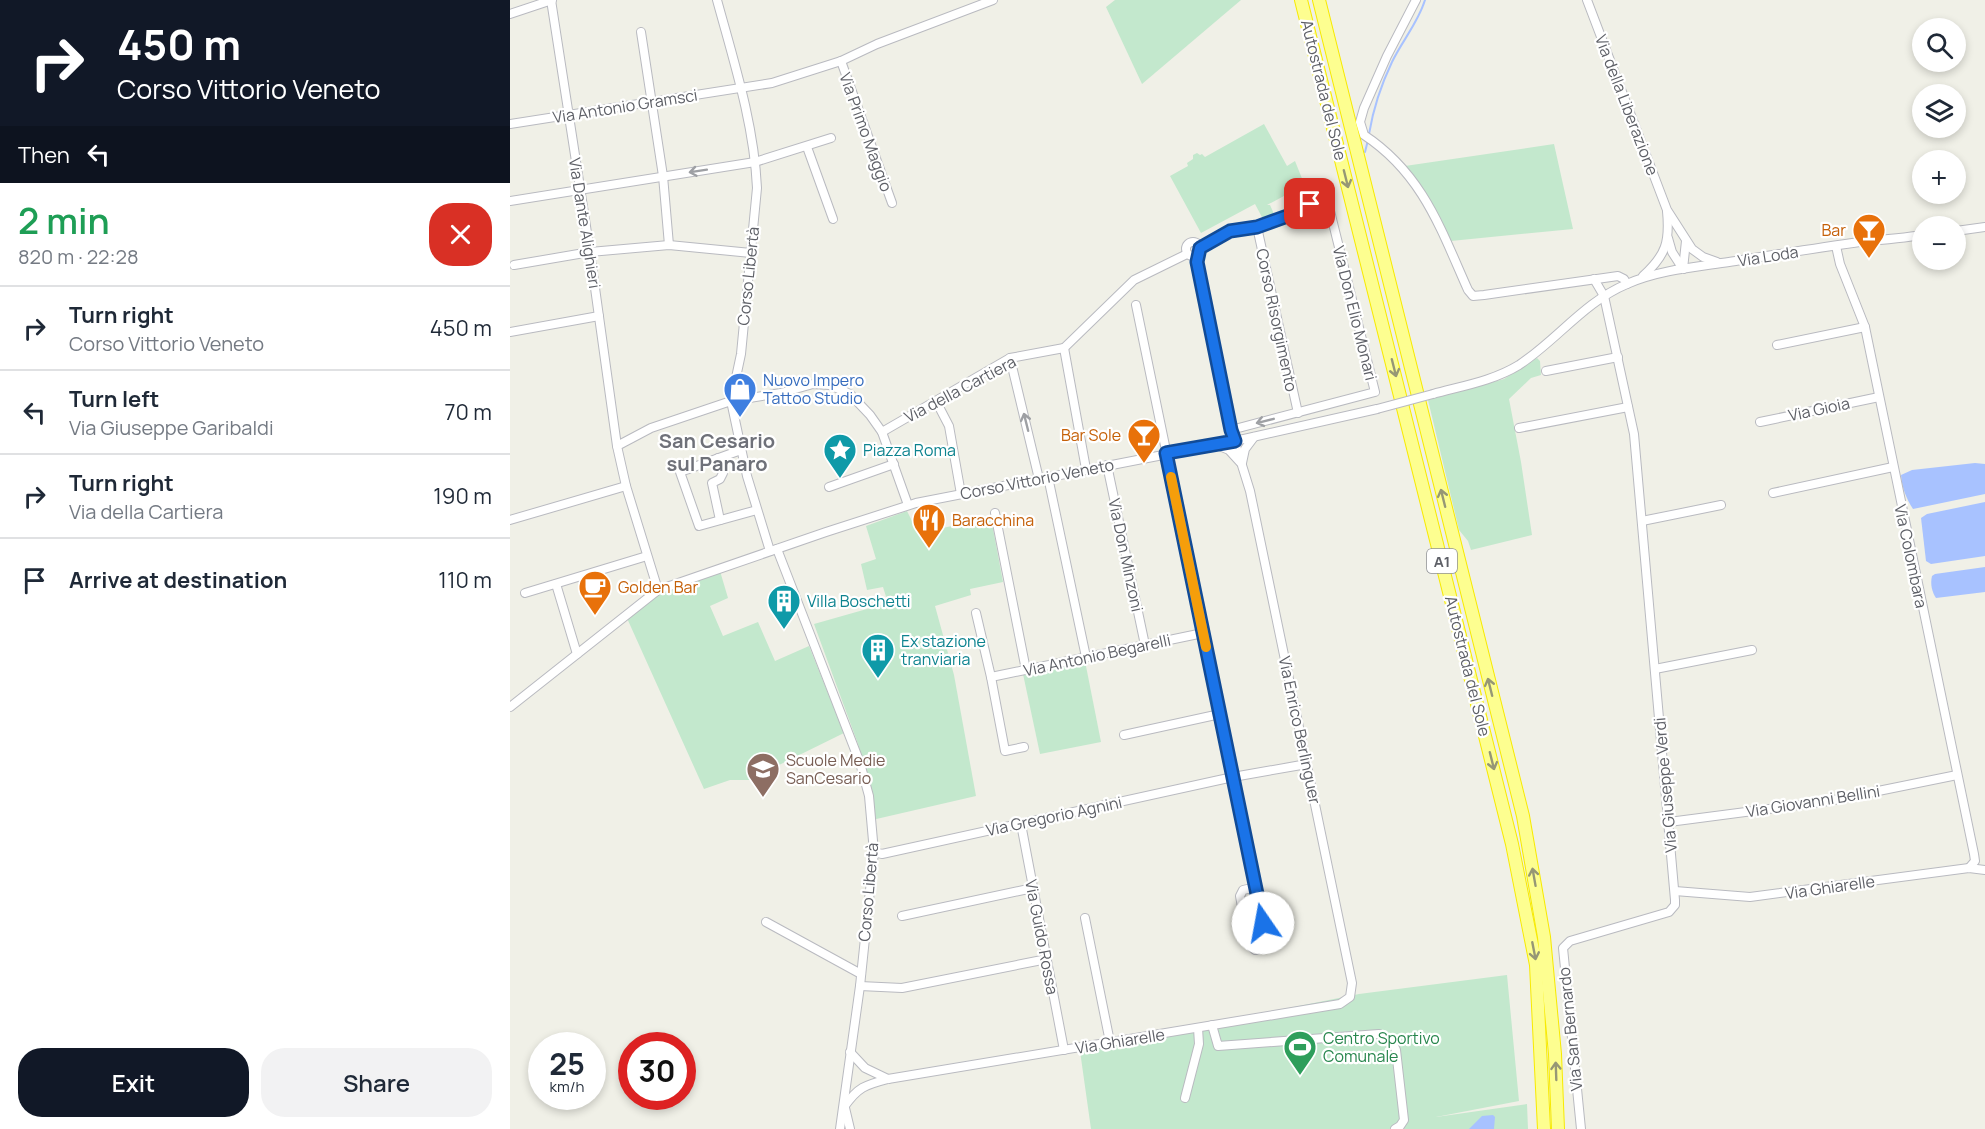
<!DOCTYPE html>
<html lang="en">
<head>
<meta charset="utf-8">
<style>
	body { margin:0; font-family:Manrope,sans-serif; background:#f2f2f3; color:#1f2937; height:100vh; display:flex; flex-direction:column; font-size:22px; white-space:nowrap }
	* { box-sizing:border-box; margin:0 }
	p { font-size:20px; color:#747a83 }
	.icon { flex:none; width:33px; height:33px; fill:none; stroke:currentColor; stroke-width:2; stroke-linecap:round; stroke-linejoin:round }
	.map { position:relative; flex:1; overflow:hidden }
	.sheet { display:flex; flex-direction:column; background:#fff; width:510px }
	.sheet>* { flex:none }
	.banner { background:#111827; color:#fff; overflow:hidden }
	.buttons { position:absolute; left:1402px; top:18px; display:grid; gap:12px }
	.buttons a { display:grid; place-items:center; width:54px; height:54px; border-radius:50%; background:#fff; box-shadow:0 3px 9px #0003; font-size:30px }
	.speed { position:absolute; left:18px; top:1032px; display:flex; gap:12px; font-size:30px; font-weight:700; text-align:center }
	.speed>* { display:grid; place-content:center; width:78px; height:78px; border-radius:50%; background:#fff; box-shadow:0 3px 9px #0003; line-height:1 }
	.speed small { font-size:15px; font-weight:400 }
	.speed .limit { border:9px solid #d22; background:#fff; color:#111 }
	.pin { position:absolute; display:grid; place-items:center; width:51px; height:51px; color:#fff; margin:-26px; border-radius:12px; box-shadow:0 3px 9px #0006 }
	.me { position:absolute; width:66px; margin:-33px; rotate:348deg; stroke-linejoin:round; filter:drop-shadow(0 0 4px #0008) }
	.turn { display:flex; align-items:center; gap:21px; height:126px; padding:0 18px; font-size:27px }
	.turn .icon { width:78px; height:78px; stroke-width:2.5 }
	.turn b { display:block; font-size:42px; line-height:51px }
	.then { display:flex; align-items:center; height:57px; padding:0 18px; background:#0003; gap:12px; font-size:22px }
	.round { display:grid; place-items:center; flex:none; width:63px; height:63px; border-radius:24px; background:#f2f2f3 }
	.headline { display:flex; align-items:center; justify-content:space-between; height:102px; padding:0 18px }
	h1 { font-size:36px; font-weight:600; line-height:45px; color:#1e9e55 }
	.action { display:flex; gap:12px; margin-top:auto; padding:12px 18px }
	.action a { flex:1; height:69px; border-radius:24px; background:#111827; color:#fff; font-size:24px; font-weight:600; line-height:69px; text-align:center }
	.action a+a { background:#f2f2f3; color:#1f2937 }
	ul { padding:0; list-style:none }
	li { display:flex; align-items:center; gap:18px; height:84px; padding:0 18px; border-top:2px solid #e0e1e3 }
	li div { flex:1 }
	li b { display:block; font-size:22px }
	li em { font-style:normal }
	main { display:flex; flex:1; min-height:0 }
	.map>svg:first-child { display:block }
	.green { fill:#c3e8cd }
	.water { fill:#a8c2ff }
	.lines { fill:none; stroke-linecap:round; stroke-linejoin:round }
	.stream { stroke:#a8c2ff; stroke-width:2 }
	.minor-casing { stroke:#b9bac0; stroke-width:10 }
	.highway-casing { stroke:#f7ea00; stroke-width:14 }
	.minor { stroke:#fff; stroke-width:8 }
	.highway { stroke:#fdfe90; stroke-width:12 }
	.minor-bridge-casing { stroke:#b9bac0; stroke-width:10; stroke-linecap:butt }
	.minor-bridge { stroke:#fff; stroke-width:8 }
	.oneway { stroke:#9ea0a4 }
	.oneway2 { stroke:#969775 }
	.route-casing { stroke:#114b97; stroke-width:15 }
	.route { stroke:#1a73e8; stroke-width:10 }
	.slow { stroke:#f59e0b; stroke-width:10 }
	.labels { text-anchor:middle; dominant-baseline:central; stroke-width:4.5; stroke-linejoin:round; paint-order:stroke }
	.shield { fill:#fff; stroke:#8e9095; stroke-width:1.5 }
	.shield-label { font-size:15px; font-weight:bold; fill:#5e6067 }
	.street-label { font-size:16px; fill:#5e6067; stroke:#fff }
	.food-label { font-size:16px; fill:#c56008; stroke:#fff; text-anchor:end }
	.shop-label { font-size:16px; fill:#366cbe; stroke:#fff; text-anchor:start }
	.culture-label { font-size:16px; fill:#0d838f; stroke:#fff; text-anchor:start }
	.education-label { font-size:16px; fill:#785e54; stroke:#fff; text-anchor:start }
	.leisure-label { font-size:16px; fill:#27864d; stroke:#fff; text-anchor:start }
	.quarter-label { font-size:20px; font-weight:bold; fill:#6f7179; stroke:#fff }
</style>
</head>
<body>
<main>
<section class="sheet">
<div class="banner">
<div class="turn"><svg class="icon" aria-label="right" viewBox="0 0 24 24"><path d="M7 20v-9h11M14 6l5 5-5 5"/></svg><div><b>450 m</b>Corso Vittorio Veneto</div></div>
<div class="then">Then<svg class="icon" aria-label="left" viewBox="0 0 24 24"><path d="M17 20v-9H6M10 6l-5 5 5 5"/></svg></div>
</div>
<div class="headline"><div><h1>2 min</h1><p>820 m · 22:28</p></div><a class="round" style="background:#d93025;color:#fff"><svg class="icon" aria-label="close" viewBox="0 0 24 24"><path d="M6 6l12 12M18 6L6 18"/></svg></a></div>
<ul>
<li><svg class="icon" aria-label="right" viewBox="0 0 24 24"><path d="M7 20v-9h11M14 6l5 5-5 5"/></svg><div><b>Turn right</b><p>Corso Vittorio Veneto</p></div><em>450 m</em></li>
<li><svg class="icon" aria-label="left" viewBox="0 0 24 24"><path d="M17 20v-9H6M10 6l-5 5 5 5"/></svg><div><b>Turn left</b><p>Via Giuseppe Garibaldi</p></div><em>70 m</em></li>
<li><svg class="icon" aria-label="right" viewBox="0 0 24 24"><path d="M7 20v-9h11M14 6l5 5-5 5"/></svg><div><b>Turn right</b><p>Via della Cartiera</p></div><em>190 m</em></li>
<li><svg class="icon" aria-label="arrive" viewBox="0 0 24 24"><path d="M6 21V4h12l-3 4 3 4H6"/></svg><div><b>Arrive at destination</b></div><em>110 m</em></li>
</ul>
<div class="action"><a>Exit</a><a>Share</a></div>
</section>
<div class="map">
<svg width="1475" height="1129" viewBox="0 0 1475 1129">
	<rect width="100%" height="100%" fill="#f0f0e7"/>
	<g class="green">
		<polygon points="605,0 731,0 632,84 596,7"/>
		<polygon points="754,124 777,166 785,161 793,181 787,189 757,205 760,205 764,214 753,219 745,204 691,233 660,176 678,166 677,163 683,159 683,155 687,153 690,155 692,154 695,157"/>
		<path d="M1044,144L1063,229L941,241C928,213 915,189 895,166Z"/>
		<polygon points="1027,358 1030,361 1031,375 1021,378 999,399 1011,462 1022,535 961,550 958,541 949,530 918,400 994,379"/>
		<polygon points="397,511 408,533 481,518 493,582 460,589 461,595 425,606 444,675 466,796 362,820 348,744 304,624 378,603 373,587 357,590 351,564 366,559 356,526"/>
		<polygon points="210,571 218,598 200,606 213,636 248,622 265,661 299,646 334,733 267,766 256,776 245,780 220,780 194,789 116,616 155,589"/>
		<polygon points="575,661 591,742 530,754 513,674"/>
		<polygon points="997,975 1009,1101 926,1117 1017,1104 1018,1129 581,1129 570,1051 648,1034 849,994"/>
	</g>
	<g class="water">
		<path d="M1465,463L1475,464V494L1403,509C1396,498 1392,488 1391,475L1402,470Z"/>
		<polygon points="1475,502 1475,556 1421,564 1416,561 1411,518 1417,514"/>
		<path d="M1475,567V592L1426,598C1422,592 1420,584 1422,576L1425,574Z"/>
		<polygon points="983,1115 985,1117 984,1129 959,1129 972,1116"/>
	</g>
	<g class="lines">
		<g class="stream">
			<path d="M859,134C863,110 871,85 882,62C892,41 908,23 915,0"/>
			<polyline points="855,152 858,140"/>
		</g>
		<defs>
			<g id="minor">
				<polyline points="41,0 80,252 107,446"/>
				<path d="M207,0C224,62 244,124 247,188L231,354L221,401L237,476L260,551"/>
				<path d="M906,0L877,56L854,108L850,122L854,135C913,174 931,230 958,290L963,296L974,295L1108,276L1114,279L1117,284"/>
				<polyline points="1077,0 1157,210 1182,249 1193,257 1207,262"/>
				<polyline points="0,14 42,0"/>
				<polyline points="131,32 153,176 159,245"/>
				<polyline points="331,61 382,203"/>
				<polyline points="0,124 262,83 331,61 367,44 483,0"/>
				<polyline points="297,147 323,219"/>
				<polyline points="0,201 245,162 321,138"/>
				<polyline points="747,227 788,413"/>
				<polyline points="1446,231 1475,227"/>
				<polyline points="1158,238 1162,252 1173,269"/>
				<circle cx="683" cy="249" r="7"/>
				<polyline points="1326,246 1330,264 1355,327 1464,854 1465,861 1459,868"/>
				<polyline points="690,248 720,231 747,227 783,214 812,196 818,203 865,392 721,430"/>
				<polyline points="4,265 80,252 159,245 241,253"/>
				<polyline points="1173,269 1176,241"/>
				<path d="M1133,276C1156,255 1160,242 1157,211"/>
				<polyline points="626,305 746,887 733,890 730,896 739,945 745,950 754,948 757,941 746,887"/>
				<polyline points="0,332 89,316"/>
				<polyline points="1267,345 1355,327"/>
				<polyline points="554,348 576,469"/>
				<polyline points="500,358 529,479"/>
				<polyline points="1036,371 1108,357"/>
				<path d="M923,394C952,386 983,381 1009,365C1047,340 1074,302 1117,284C1149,270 1186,267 1219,262C1263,255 1306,248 1350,242C1371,240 1392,238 1413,235"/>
				<polyline points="426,401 439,426 451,494"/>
				<polyline points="1250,422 1369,397"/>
				<polyline points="1009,428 1118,407"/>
				<polyline points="372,432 500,358 554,348 624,280 677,254"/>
				<polyline points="707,445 719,450 730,462"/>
				<polyline points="231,450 170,472 189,526 247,510"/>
				<polyline points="208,458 213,473 210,479 202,483 210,520"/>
				<polyline points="732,463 735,449 744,437"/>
				<polyline points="597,465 635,645"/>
				<polyline points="538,477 576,657"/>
				<polyline points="319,487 384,464"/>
				<polyline points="1263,493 1383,467"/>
				<polyline points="485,513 516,670"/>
				<polyline points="0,520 116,486"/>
				<polyline points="1132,521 1211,505"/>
				<polyline points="267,549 350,763 359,796 364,852 350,986 330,1129"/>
				<polyline points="46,584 67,654"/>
				<polyline points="148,590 116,486 107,446 141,428 221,401 271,393 303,384 320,385 340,394 360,415 372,432 398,505"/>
				<polyline points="15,593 137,556"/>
				<polyline points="466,613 481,677"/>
				<polyline points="1145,669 1242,650"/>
				<polyline points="0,707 148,590 316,532 406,503 725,441 867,409"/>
				<polyline points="614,735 710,714"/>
				<polyline points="514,747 495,751 481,677 693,633"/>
				<polyline points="1159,822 1319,801 1447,775"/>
				<polyline points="511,824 554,1050"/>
				<polyline points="364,852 372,854 723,777 797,764"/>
				<polyline points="1165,891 1240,897 1459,868 1475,870"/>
				<polyline points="392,916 523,888"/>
				<polyline points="575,918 600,1042"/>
				<polyline points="256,922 351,974"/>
				<polyline points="350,986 392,988 537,959"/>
				<polyline points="702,1025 708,1046 869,1034 881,1040 886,1050 894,1120 890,1126 885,1129"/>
				<polyline points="340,1052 355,1068 378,1079"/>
				<polyline points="675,1098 689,1044 688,1028"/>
				<path d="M334,1107C348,1087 355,1085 378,1079L830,1004L840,997L842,983L740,491L721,430L687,262L688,254"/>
				<polyline points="335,1108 340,1129"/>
				<polyline points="1071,1129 1053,948 1060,941 1159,912 1165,905 1165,900 1124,434 1094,296 1084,279"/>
			</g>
			<g id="highway">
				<polyline points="791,0 1002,844 1026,965 1034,1129"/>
				<polyline points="809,0 1013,816 1034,937 1045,1054 1048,1129"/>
			</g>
		</defs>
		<use href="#minor" class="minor-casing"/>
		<use href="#highway" class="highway-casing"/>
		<use href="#minor" class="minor"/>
		<use href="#highway" class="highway"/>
		<defs>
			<polyline id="minor-bridge" points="867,409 923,394"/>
		</defs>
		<use href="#minor-bridge" class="minor-bridge-casing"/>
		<use href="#minor-bridge" class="minor-bridge"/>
	</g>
	<defs><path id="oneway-shaft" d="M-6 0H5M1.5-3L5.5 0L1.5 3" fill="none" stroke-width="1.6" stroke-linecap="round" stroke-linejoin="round" transform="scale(1.5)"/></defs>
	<g class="oneway">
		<use href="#oneway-shaft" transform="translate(188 171) rotate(171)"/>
		<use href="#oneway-shaft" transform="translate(755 421) rotate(166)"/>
		<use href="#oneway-shaft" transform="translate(516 422) rotate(-104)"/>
	</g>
	<g class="oneway2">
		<use href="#oneway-shaft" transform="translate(836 179) rotate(76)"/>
		<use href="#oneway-shaft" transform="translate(884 368) rotate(76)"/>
		<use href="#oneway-shaft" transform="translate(933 498) rotate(-104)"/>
		<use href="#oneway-shaft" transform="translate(980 687) rotate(-104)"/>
		<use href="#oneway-shaft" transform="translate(982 761) rotate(76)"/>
		<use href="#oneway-shaft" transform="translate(1024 877) rotate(-100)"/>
		<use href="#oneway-shaft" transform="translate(1024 951) rotate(79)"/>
		<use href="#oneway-shaft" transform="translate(1046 1071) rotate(-92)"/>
	</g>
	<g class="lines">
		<defs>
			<polyline id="route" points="753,923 656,453 725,441 721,430 687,262 690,248 720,231 747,227 783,214 800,204"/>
		</defs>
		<use href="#route" class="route-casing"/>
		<use href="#route" class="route"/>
		<polyline class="slow" points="661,477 696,647"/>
	</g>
	<defs>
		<symbol id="bar-pin" viewBox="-11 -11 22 30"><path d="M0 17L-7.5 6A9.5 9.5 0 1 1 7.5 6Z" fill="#e8710a" stroke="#fff"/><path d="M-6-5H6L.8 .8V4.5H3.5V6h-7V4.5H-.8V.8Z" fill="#fff"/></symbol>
		<symbol id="shop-pin" viewBox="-11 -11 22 30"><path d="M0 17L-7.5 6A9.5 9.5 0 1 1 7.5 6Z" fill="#3f7fe0" stroke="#fff"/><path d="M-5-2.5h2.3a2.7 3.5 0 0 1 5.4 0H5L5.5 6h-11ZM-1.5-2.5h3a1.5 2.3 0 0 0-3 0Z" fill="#fff"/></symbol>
		<symbol id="sight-pin" viewBox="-11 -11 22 30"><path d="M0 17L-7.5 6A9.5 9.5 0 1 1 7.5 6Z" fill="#0f9aa8" stroke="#fff"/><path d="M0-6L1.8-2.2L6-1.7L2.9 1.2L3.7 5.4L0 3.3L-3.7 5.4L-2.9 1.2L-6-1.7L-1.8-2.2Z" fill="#fff"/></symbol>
		<symbol id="restaurant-pin" viewBox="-11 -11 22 30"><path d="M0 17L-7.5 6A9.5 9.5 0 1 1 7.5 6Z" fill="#e8710a" stroke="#fff"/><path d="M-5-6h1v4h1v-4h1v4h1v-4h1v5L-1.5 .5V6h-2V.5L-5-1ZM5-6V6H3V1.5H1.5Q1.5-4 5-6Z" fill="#fff"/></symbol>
		<symbol id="cafe-pin" viewBox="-11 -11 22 30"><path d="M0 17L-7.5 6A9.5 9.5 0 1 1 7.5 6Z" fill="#e8710a" stroke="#fff"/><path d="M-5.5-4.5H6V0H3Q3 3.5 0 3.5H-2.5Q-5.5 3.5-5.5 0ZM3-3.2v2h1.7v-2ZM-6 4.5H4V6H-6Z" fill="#fff"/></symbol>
		<symbol id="building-pin" viewBox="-11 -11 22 30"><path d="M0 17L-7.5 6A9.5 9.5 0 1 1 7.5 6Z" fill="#0f9aa8" stroke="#fff"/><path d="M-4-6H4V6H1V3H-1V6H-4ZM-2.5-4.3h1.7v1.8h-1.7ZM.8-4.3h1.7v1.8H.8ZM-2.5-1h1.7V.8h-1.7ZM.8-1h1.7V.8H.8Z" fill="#fff"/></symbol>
		<symbol id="school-pin" viewBox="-11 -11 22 30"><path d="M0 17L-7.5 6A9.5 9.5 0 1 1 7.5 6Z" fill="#8d6e63" stroke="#fff"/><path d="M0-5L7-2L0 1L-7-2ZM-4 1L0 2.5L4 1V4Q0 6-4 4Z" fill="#fff"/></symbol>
		<symbol id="stadium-pin" viewBox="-11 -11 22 30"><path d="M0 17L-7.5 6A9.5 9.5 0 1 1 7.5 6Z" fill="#2e9e5b" stroke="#fff"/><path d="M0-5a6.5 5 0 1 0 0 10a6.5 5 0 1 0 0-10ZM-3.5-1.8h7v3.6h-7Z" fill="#fff"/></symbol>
	</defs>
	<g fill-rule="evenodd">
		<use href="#bar-pin" x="1340" y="211" width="38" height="52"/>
		<use href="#shop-pin" x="211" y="370" width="38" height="52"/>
		<use href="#bar-pin" x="615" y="416" width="38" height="52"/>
		<use href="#sight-pin" x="311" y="431" width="38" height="52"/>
		<use href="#restaurant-pin" x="400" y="501" width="38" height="52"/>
		<use href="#cafe-pin" x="66" y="568" width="38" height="52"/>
		<use href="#building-pin" x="255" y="582" width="38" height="52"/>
		<use href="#building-pin" x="349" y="631" width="38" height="52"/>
		<use href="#school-pin" x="234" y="750" width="38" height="52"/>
		<use href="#stadium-pin" x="771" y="1028" width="38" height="52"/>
	</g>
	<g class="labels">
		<rect class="shield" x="917" y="549" width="30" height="24" rx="4.5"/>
		<g class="shield-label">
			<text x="932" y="561">A1</text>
		</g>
		<g class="street-label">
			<text transform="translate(814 90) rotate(76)">Autostrada del Sole</text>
			<text transform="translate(1117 105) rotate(69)">Via della Liberazione</text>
			<text transform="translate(115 106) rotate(-9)">Via Antonio Gramsci</text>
			<text transform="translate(356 132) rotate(70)">Via Primo Maggio</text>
			<text transform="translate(75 223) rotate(81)">Via Dante Alighieri</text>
			<text transform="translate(1258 256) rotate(-9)">Via Loda</text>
			<text transform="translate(238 276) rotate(-84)">Corso Libertà</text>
			<text transform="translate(845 313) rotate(76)">Via Don Elio Monari</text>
			<text transform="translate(767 320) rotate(78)">Corso Risorgimento</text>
			<text transform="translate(450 389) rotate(-28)">Via della Cartiera</text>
			<text transform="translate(1309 409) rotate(-12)">Via Gioia</text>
			<text transform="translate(527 479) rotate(-11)">Corso Vittorio Veneto</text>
			<text transform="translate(616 555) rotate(78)">Via Don Minzoni</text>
			<text transform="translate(1401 556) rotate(78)">Via Colombara</text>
			<text transform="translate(587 655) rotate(-12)">Via Antonio Begarelli</text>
			<text transform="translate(958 666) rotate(76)">Autostrada del Sole</text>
			<text transform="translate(790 730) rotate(78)">Via Enrico Berlinguer</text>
			<text transform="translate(1155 785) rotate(-95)">Via Giuseppe Verdi</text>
			<text transform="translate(1303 801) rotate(-9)">Via Giovanni Bellini</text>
			<text transform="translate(544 816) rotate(-12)">Via Gregorio Agnini</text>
			<text transform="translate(1320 887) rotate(-8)">Via Ghiarelle</text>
			<text transform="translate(358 892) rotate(-85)">Corso Libertà</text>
			<text transform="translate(532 937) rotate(79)">Via Guido Rossa</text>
			<text transform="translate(1060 1029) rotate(-96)">Via San Bernardo</text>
			<text transform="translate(610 1041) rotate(-9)">Via Ghiarelle</text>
		</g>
		<g class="food-label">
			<text x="1336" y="230">Bar</text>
			<text x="611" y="435">Bar Sole</text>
			<text x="442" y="520" text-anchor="start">Baracchina</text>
			<text x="108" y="587" text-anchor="start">Golden Bar</text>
		</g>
		<g class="shop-label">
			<text x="253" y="380">Nuovo Impero<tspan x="253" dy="18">Tattoo Studio</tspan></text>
		</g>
		<g class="culture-label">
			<text x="353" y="450">Piazza Roma</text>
			<text x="297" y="601">Villa Boschetti</text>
			<text x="391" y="641">Ex stazione<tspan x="391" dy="18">tranviaria</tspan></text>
		</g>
		<g class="education-label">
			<text x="276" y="760">Scuole Medie<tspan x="276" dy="18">SanCesario</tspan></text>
		</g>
		<g class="leisure-label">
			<text x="813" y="1038">Centro Sportivo<tspan x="813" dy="18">Comunale</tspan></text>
		</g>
		<g class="quarter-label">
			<text x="207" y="440">San Cesario<tspan x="207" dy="23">sul Panaro</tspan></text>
		</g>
	</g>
</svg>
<div class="buttons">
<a><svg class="icon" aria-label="search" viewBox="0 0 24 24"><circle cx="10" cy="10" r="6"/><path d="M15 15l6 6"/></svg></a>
<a><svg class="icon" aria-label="layers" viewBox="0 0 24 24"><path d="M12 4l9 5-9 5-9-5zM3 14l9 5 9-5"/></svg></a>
<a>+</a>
<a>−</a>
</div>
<div class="speed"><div>25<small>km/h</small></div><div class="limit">30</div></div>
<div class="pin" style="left:800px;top:204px;background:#d93025"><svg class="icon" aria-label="arrive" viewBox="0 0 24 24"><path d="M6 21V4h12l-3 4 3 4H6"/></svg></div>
<svg class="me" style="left:753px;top:923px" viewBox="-20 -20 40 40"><circle r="19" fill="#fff"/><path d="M0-13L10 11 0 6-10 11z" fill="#1a73e8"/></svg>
</div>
</main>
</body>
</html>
